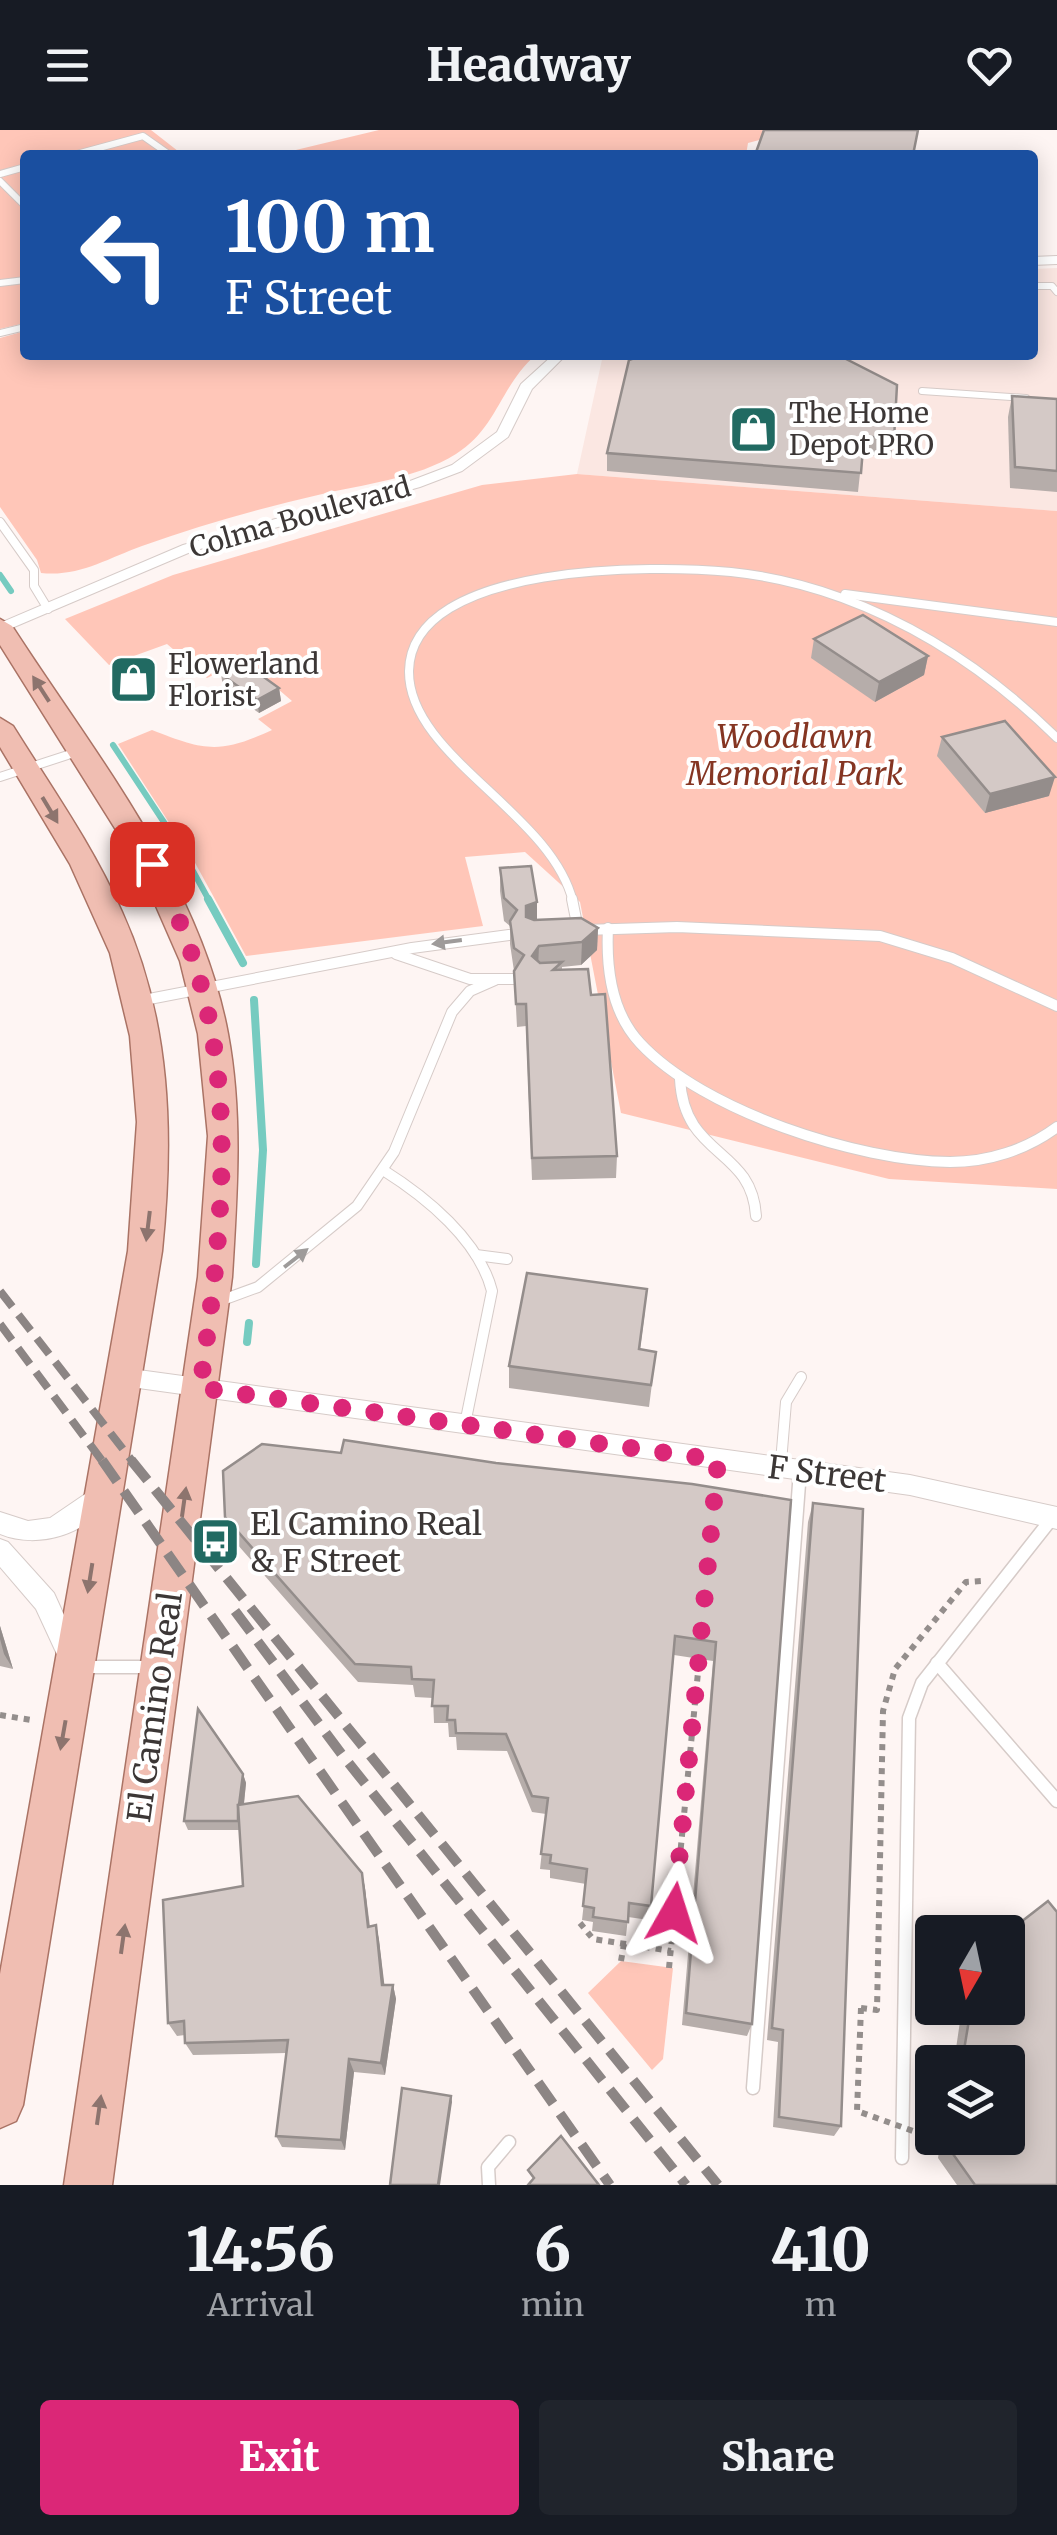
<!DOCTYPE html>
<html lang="en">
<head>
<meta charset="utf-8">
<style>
	body { margin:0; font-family:Merriweather,serif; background:#20242c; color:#f1f3f6; height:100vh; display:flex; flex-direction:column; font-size:38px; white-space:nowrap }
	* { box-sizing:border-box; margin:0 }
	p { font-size:32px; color:#9ea1a6 }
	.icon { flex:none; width:55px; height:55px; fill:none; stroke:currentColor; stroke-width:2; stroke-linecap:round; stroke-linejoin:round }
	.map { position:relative; height:2055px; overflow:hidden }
	.details { display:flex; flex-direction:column; background:#171b24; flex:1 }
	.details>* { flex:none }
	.top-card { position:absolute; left:20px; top:20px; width:1018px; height:210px; border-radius:10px; box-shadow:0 5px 25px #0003; background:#1a4fa0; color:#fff; overflow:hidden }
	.needle { width:65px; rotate:189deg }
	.controls { position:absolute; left:915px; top:1785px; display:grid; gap:20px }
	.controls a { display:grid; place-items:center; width:110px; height:110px; border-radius:10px; background:#171b24; box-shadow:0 5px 25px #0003; font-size:50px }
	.pin { position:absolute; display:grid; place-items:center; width:85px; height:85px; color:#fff; margin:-42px; border-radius:20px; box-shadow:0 5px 15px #0006 }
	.me { position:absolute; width:110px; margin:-55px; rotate:6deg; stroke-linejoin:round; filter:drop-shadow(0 0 8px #0008) }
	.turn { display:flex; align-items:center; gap:35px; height:210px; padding:0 40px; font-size:45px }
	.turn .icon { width:130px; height:130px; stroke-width:2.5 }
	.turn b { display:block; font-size:70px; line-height:85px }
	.eta { display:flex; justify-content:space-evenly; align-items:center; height:170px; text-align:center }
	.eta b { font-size:60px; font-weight:800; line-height:70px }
	.button { display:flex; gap:20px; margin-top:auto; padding:20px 40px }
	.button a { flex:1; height:115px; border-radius:10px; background:#db2777; color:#fff; font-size:40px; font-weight:800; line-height:115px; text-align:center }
	.button a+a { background:#20242c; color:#f1f3f6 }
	header { display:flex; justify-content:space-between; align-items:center; height:130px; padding:0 40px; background:#171b24; font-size:45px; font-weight:800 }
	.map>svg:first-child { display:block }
	.built { fill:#fbe7e2 }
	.green { fill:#ffc6b8 }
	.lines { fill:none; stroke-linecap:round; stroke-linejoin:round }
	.stream-far1 { stroke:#76cbc0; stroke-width:6 }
	.stream { stroke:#76cbc0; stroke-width:8 }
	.lane-far3-casing { stroke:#d6cbc8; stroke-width:8 }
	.lane-far2-casing { stroke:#d6cbc8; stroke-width:10 }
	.lane-far1-casing { stroke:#d6cbc8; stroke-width:12 }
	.lane-casing { stroke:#d6cbc8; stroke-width:15 }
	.street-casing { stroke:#d6cbc8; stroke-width:2 }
	.primary-casing { stroke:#aa7365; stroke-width:3 }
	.path { stroke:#948e8c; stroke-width:6; stroke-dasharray:6 6; stroke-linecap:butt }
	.lane-far3 { stroke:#fff; stroke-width:6 }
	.lane-far2 { stroke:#fff; stroke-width:8 }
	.lane-far1 { stroke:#fff; stroke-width:10 }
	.lane { stroke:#fff; stroke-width:12 }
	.street { fill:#fff; fill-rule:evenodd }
	.primary { fill:#f0beb2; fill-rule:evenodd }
	.rail-far1 { stroke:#8c8584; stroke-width:8; stroke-dasharray:20 10; stroke-linecap:butt }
	.rail { stroke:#8c8584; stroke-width:10; stroke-dasharray:26 12; stroke-linecap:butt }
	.path-bridge { stroke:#948e8c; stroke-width:6; stroke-dasharray:6 6; stroke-linecap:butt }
	.wall { fill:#b6adaa }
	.shaded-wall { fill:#948d8b }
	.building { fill:#d4c9c6; stroke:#948d8b; stroke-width:2.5 }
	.oneway { fill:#8d746e }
	.oneway2 { fill:#9e9b9a }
	.route { stroke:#db2777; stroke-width:18; stroke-dasharray:0 32.4 }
	.labels { text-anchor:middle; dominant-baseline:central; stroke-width:8; stroke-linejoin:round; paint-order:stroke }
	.far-poi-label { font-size:28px; fill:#3c3736; stroke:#fff; text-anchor:start }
	.far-street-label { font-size:28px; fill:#3c3736; stroke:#fff }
	.park-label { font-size:32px; font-style:italic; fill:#853522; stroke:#fff }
	.street-label { font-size:32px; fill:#3c3736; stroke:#fff }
	.poi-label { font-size:32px; fill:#3c3736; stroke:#fff; text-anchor:start }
</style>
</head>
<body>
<header><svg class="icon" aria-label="menu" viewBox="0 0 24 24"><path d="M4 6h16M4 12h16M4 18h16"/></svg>Headway<svg class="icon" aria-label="heart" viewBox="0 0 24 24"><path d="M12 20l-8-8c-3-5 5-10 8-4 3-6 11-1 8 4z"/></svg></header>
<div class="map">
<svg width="1057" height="2055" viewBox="0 0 1057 2055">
	<rect width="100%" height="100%" fill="#fef5f3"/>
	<polygon class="built" points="1057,138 1057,381 577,344 603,225 1032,225 1033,139"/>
	<g class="green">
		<polygon points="0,0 151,0 183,25 25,25 25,193 0,199"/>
		<polygon points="379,0 796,0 748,13 746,25 275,25"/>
		<path d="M25,201V225H536C501,254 497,299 456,324C416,349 364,354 318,365C258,379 200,395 142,416C106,429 79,447 41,443L37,430L0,377V208Z"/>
		<path d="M577,344L1057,381V1059L889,1049L621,983L580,772L525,722L465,727L483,796L246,826L194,731L118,614L152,600C205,621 220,624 272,600L258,589L292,571L244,530L207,548L167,514L109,535L65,489L173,445L482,355Z"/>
		<polygon points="621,1831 673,1838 663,1929 652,1940 588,1863"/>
	</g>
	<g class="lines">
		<g class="stream-far1">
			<polyline points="0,445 11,461"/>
			<polyline points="113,615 177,712 210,772"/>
		</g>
		<g class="stream">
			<polyline points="208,769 243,833"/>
			<polyline points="254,870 263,1020 256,1134"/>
			<polyline points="247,1212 249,1193"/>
		</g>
		<defs>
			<g id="lane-far3">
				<polyline points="73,25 143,6 170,25"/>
				<polyline points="0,44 25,37"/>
				<polyline points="0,51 25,76"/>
				<polyline points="0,153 25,150"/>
				<polyline points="1032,156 1052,156 1057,162"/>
				<polyline points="0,203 25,197"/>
				<polyline points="922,261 1026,268"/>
			</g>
			<g id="lane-far2">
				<polyline points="0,392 34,440 34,456 48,479"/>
				<polyline points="845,464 1057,492"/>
				<polyline points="0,647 80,621"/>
				<path d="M573,772C552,683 408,626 409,541C411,431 658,435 731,442C769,446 807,455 842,468C924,498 995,547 1057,608"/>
			</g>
			<g id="lane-far1">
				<polyline points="572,769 578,799"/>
				<path d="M608,798C606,838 611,882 640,913C703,981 858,1031 950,1032C988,1032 1026,1020 1057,997"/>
				<polyline points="584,800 677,797 880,806 952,828 1057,876"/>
				<polyline points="396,824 470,849 515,849"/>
				<polyline points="139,871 412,818 509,805"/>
				<path d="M680,949C684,1028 752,1017 756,1086"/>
				<path d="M383,1040C426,1067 479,1110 492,1161L465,1294"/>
				<polyline points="476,1125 507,1129"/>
				<polyline points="217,1172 258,1157 357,1076 394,1022 452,882 470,861 495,850"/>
				<polyline points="781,1332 786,1272 801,1247"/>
			</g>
			<g id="lane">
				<polyline points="781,1337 782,1330"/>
				<polyline points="937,1533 1057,1671"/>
				<polyline points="81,1537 154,1537"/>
				<polyline points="753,1958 800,1341"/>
				<polyline points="902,2028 909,1588 922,1553 1053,1387"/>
				<polyline points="489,2055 488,2037 509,2012"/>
			</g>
			<g id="street">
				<polygon points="1057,126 1057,134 1032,135 1032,127"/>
				<polygon points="553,225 566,225 532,259 508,307 462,341 420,357 193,421 0,503 0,493 183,415 410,351 452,335 497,302 521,254"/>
				<polygon points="124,1238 910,1345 1057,1377 1057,1399 910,1365 124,1256 116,1254 113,1247 116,1240"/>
				<path d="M100,1354L108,1357L112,1364C93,1404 38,1420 0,1404V1382L28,1391L50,1388Z"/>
				<polygon points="0,1409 8,1412 54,1463 82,1525 79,1533 70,1537 61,1533 36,1479 0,1437"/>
			</g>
			<g id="primary">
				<path d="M0,489L12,496C94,623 200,752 228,904C243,985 237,1065 232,1147L112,2055H64L198,1147L208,1006L198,904L180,831L138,735L0,515Z"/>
				<path d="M0,588L13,596C51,657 93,716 122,782C171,890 174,1005 162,1121L23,1975L16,1991L0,1998V1844L128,1121L137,992L130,906L110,823L70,734L0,617Z"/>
			</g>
		</defs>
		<use href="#lane-far3" class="lane-far3-casing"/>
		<use href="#lane-far2" class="lane-far2-casing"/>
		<use href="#lane-far1" class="lane-far1-casing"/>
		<use href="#lane" class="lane-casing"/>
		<use href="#street" class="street-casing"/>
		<use href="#primary" class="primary-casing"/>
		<g class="path">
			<polyline points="0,1585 31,1590"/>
			<polyline points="580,1793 593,1809 671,1821"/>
			<polyline points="621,1831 624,1814"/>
			<polyline points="669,1838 700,1522"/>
			<polyline points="861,1878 877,1880 883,1581 895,1539 966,1452 981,1451"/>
		</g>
		<use href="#lane-far3" class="lane-far3"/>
		<use href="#lane-far2" class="lane-far2"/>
		<use href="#lane-far1" class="lane-far1"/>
		<use href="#lane" class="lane"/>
		<use href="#street" class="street"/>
		<use href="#primary" class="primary"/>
		<g class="rail-far1">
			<polyline points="0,1161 133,1332"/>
			<polyline points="0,1194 103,1332"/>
		</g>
		<g class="rail">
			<polyline points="102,1330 610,2055"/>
			<polyline points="131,1330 718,2055"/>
			<polyline points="235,1481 343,1626 686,2055"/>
		</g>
		<polyline class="path-bridge" points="861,1878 857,1981 941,2011"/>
	</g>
	<g class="wall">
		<polygon points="629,230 894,309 891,327 862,325 858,362 607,341 607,323"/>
		<polygon points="1012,266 1057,269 1057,362 1010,358 1008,287"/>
		<polygon points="814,509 928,526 924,545 875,572 811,528"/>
		<polygon points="221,544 279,558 281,571 259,583 223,557"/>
		<polygon points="942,607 1049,666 985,683 937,626"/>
		<polygon points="500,738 537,790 598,798 597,820 581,835 562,837 562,840 591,865 617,1026 616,1048 532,1050 526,896 517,897 514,841 510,814 510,796 504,791 500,761"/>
		<polygon points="645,1181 640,1219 656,1222 649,1277 509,1258 509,1236"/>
		<polygon points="341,1323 496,1333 791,1370 752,1894 747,1906 682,1895 713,1531 674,1525 649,1790 628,1787 626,1806 592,1801 593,1792 582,1790 586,1754 550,1748 550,1740 540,1739 546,1684 532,1682 507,1621 457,1620 456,1607 449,1607 448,1593 434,1593 433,1568 415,1567 413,1555 358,1552 230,1406 225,1387"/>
		<polygon points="813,1373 841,1996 834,2006 773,1997 778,1912 767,1910 808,1392"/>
		<polygon points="0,1496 13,1539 0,1536"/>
		<polygon points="243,1644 246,1653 244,1674 362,1743 365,1758 370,1796 376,1795 379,1810 384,1855 393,1855 396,1869 385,1945 354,1942 345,2020 282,2017 276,2006 286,1923 193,1925 185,1913 185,1905 177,1906 168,1893 243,1756 239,1700 188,1700 184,1691"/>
		<polygon points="962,1878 1008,1878 1057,2055 957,2055 938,2028 941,2008 1008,2008 1008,1932 954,1932"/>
	</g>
	<g class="shaded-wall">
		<polygon points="928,526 924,545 875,572 879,552"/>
		<polygon points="279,558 281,571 259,583 257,570"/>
		<polygon points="1055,647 1049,666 985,683 990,664"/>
		<polygon points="537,772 537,795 526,799 526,776"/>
		<polygon points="598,798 597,820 581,835 582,812"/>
		<polygon points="539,816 538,838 532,826"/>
		<polygon points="0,1496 13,1539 4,1524 0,1509"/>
		<polygon points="243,1644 246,1653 241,1700 238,1691"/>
		<polygon points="362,1743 365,1758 371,1811 368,1797"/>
		<polygon points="376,1795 379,1810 386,1868 382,1855"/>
		<polygon points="393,1855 396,1869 385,1945 381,1933"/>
		<polygon points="349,1929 354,1942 345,2020 341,2010"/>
		<polygon points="451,1966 452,1972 440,2055 438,2055"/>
	</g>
	<g class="building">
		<polygon points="764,0 918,0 913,25 755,25"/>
		<polygon points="643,225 806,225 842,227 897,255 894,309 864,306 861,343 607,323 629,230"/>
		<polygon points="1012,266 1057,269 1057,341 1015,337"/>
		<polygon points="863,485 928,526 879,552 814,509"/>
		<polygon points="243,532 279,558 257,570 221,544"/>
		<polygon points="1005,591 1055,647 990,664 942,607"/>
		<polygon points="531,736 537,772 526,776 526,787 534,790 581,788 598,798 582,812 539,816 532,826 540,833 562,832 553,840 588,839 591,865 605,864 617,1026 532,1028 526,874 516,874 514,841 524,825 514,818 510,791 517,780 504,768 500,738"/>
		<polygon points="527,1143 647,1159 639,1219 656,1222 651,1255 509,1236"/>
		<polygon points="344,1310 496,1333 692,1354 791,1370 752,1894 686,1883 716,1512 675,1506 651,1776 629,1773 628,1792 593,1787 594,1778 583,1776 587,1739 550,1733 551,1725 541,1724 548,1668 532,1666 506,1604 456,1603 455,1590 447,1590 448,1576 432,1576 434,1550 412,1549 411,1537 355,1534 225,1387 223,1341 262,1314 341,1323"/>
		<polygon points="813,1373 863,1379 841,1996 779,1987 783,1900 772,1898"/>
		<polygon points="198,1579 243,1644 239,1675 238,1675 238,1691 184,1691"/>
		<polygon points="298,1666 362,1743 368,1797 376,1795 382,1855 393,1855 381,1933 349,1929 341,2010 276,2006 288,1910 185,1913 184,1891 168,1893 163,1770 243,1756 238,1675"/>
		<polygon points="1048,1771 1057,1782 1057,2055 975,2055 948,2017 949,2008 1008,2008 1008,1932 962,1932 971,1878 1008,1878 1008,1802"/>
		<polygon points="402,1958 451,1966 438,2055 390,2055"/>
		<polygon points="561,2006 599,2055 528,2055 534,2048 528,2040"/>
	</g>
	<defs><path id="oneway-solid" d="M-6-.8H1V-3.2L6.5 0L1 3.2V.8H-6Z" transform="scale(2.5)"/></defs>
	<g class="oneway">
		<use href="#oneway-solid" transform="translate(41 559) rotate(-123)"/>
		<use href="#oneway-solid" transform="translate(50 680) rotate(59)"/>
		<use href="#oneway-solid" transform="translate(148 1096) rotate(97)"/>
		<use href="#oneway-solid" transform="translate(184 1372) rotate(-82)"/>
		<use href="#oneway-solid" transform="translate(90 1448) rotate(99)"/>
		<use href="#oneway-solid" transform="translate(63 1605) rotate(100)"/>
		<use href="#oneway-solid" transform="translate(123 1809) rotate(-82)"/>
		<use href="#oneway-solid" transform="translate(99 1980) rotate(-82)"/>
	</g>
	<g class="oneway2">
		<use href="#oneway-solid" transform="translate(447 812) rotate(172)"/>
		<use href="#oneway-solid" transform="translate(296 1128) rotate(-38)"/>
	</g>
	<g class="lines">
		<path class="route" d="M152,734C246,904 226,1074 200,1258L718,1330L674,1783"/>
	</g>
	<defs>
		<symbol id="shop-square" viewBox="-11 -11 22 22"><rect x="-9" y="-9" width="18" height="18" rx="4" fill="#216a62" stroke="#fff"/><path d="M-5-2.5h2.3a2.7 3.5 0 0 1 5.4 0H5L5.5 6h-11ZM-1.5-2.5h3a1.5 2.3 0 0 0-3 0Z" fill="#fff"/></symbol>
		<symbol id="bus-square" viewBox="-11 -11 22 22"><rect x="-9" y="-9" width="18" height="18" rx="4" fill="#216a62" stroke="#fff"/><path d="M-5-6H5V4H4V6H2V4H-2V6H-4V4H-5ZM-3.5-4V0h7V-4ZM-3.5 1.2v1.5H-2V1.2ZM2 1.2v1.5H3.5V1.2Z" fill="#fff"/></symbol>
	</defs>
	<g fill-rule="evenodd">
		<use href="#shop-square" x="726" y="272" width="55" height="55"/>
		<use href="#shop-square" x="106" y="522" width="55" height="55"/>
		<use href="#bus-square" x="188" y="1384" width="55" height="55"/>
	</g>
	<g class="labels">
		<g class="far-poi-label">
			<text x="789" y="283">The Home<tspan x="789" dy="32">Depot PRO</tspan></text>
			<text x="168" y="534">Flowerland<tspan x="168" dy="32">Florist</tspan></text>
		</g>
		<g class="far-street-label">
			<text transform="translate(300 387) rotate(-16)">Colma Boulevard</text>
		</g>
		<g class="park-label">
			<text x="795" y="607">Woodlawn<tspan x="795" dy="37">Memorial Park</tspan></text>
		</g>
		<g class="street-label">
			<text transform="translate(827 1344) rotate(7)">F Street</text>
			<text transform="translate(155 1577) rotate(-82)">El Camino Real</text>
		</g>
		<g class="poi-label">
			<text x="250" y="1394">El Camino Real<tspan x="250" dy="37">&amp; F Street</tspan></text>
		</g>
	</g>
</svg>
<div class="controls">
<a><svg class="needle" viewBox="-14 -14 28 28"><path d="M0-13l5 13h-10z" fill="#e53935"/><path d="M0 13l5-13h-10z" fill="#9ea1a6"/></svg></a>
<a><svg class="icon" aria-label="layers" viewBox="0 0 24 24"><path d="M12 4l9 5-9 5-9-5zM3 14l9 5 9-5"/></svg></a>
</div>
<div class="pin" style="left:152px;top:734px;background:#d93025"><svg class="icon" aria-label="arrive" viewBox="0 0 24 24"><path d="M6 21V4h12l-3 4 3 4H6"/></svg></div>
<svg class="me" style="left:674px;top:1783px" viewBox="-20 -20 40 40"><path d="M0-17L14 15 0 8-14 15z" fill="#db2777" stroke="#fff" stroke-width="4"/></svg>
<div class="top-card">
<div class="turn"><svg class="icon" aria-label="left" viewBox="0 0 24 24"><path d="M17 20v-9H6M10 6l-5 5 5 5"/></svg><div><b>100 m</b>F Street</div></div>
</div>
</div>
<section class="details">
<div class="eta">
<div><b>14:56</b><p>Arrival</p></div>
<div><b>6</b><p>min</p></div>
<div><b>410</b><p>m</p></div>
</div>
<div class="button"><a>Exit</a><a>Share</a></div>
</section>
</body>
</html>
